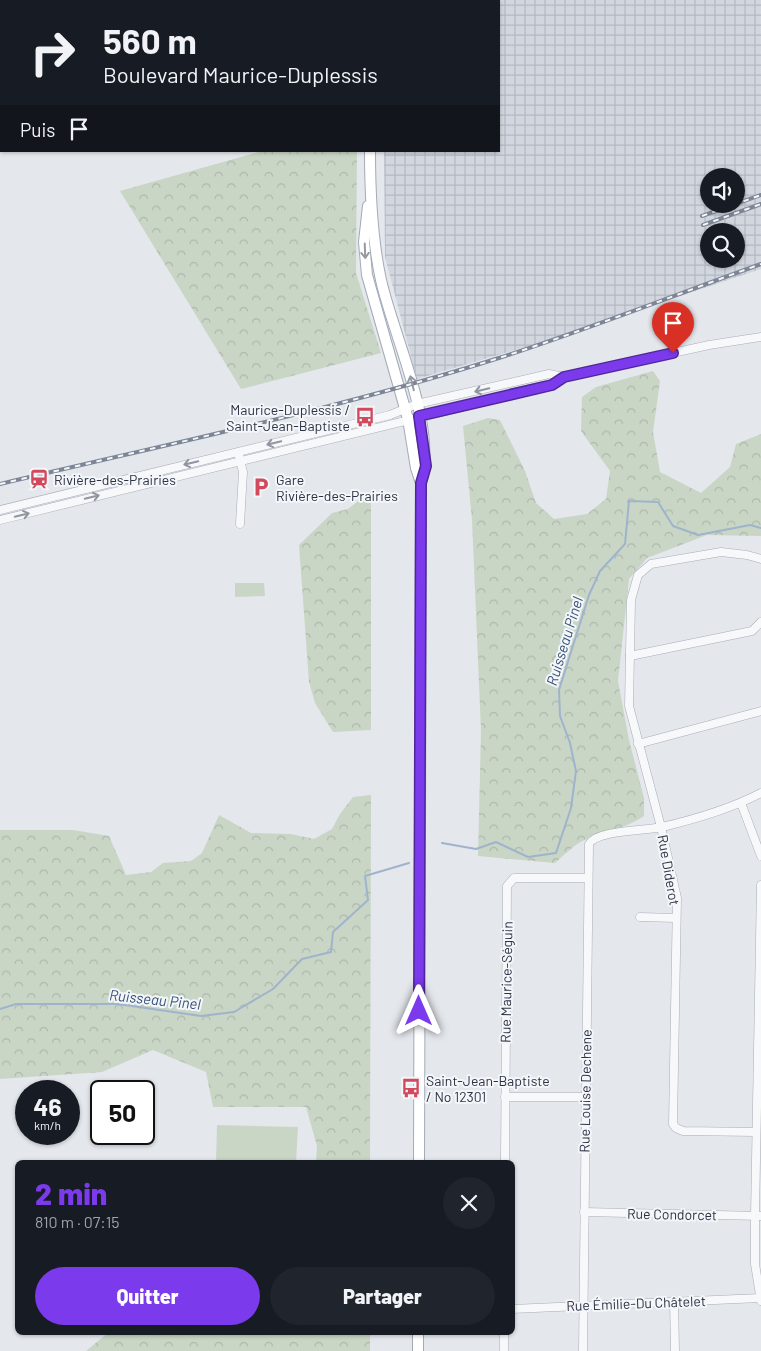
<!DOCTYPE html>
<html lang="fr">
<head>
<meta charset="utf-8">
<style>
	body { margin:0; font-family:Barlow,sans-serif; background:#20242c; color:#f1f3f6; height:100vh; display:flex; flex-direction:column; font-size:19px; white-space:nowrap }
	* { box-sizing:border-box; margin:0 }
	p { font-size:16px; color:#9ea1a6 }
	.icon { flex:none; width:28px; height:28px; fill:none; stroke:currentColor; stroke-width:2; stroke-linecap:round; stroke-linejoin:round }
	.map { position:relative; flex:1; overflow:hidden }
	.drawer { position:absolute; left:15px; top:1160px; width:500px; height:175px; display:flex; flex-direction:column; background:#171b24; border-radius:8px; box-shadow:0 1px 4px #0004 }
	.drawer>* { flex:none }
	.banner { position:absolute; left:0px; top:0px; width:500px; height:152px; box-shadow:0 1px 4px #0004; background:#171b24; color:#f1f3f6; overflow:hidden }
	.tools { position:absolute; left:700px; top:168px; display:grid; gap:10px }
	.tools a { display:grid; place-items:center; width:45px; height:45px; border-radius:50%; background:#171b24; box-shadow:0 1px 4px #0004; font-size:25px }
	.speed { position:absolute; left:15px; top:1080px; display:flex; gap:10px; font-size:25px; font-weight:700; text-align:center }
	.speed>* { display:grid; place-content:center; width:65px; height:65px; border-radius:50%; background:#171b24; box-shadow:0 1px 4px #0004; line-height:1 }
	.speed small { font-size:12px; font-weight:400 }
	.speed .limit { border:2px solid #111; border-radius:8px; background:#fff; color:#111 }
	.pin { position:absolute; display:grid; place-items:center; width:42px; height:42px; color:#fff; margin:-51px -21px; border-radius:50% 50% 50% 0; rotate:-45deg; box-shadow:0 0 5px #0007 }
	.pin .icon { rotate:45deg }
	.me { position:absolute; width:55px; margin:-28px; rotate:0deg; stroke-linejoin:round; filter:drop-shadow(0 0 4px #0008) }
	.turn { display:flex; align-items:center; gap:18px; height:105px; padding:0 20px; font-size:22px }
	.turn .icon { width:65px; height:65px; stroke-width:2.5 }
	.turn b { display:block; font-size:35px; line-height:42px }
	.then { display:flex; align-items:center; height:48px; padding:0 20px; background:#0003; gap:10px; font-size:19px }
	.round { display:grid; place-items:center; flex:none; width:52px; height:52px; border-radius:26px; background:#20242c }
	.headline { display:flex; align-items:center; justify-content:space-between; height:85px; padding:0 20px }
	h1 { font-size:30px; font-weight:800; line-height:38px; color:#7c3aed }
	.button { display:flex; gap:10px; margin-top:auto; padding:10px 20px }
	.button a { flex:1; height:58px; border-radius:30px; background:#7c3aed; color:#fff; font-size:20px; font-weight:800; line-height:58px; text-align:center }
	.button a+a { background:#20242c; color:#f1f3f6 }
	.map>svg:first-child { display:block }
	.built { fill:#d2d6de }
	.industrial { fill:url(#industrial-grid); fill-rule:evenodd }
	.grass { fill:#c9d6c5 }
	.forest { fill:url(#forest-crowns) }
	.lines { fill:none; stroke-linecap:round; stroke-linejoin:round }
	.stream { stroke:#9fb4cc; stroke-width:2 }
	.minor-casing { stroke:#a9aeb7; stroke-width:9 }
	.major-casing { stroke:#a3abb8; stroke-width:12 }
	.minor { stroke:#f7f8fa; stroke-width:8 }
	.major { stroke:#fff; stroke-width:10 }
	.rail-casing { stroke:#7d8696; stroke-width:4 }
	.rail { stroke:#f4f6f9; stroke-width:2; stroke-dasharray:5.5; stroke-linecap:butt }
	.oneway { stroke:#959aa2 }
	.oneway2 { stroke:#9196a0 }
	.route-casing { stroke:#51269a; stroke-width:12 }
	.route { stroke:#7c3aed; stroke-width:9 }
	.labels { text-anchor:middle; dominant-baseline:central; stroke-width:4; stroke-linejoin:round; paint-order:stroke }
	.poi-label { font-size:14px; fill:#2b3445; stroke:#f4f6f9; text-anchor:start }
	.street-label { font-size:14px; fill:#2b3445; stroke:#f4f6f9 }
	.water-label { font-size:15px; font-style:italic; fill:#34527a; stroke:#f4f6f9 }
</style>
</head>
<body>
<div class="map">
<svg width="761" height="1351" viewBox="0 0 761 1351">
	<defs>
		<pattern id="industrial-grid" width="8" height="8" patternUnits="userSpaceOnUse" patternTransform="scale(1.25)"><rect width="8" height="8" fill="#d2d6de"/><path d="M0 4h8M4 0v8" fill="none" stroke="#b4b8c0"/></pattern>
		<pattern id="forest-crowns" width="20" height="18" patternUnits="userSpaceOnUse" patternTransform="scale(1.25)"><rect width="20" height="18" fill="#c9d6c5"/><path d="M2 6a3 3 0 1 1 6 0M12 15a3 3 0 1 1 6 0" fill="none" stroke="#adb8ab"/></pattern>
	</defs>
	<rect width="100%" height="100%" fill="#e4e7ec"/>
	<polygon class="built" points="0,0 255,0 1,1 0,76"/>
	<path class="industrial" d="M387,0H761V269L546,341L417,379L385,257L384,151H499V1ZM709,176H736V204H709ZM709,231H736V259H709Z"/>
	<g class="grass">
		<polygon points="235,583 264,583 265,596 235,597"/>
		<polygon points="217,1125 298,1127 296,1162 216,1162"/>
	</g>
	<g class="forest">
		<polygon points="257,0 360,0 360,1 256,1"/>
		<polygon points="262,151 357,151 356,273 381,353 241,389 120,191"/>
		<path d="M653,371L660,381L653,432L660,472L701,493L730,467L736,444L761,434V536L707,535L647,558L629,579L618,681L629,740L644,798V816C624,829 614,828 593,836C578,841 566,853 555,863L478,856L481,731L472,520L463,426L488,418L500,420L525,471L536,503L554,519L587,514L606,499L610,471L581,431L582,397L596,387Z"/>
		<polygon points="371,491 371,730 333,732 315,703 309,682 299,545 332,513 348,509"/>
		<polygon points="371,795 370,1162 316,1162 317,1146 306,1107 213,1107 206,1072 153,1050 102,1072 0,1079 0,830 73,830 109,836 126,875 151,872 163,863 191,861 202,853 219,815 251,833 291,834 314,839 332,829 340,814 353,797"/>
		<polygon points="109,1332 370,1333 370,1351 86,1351"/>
	</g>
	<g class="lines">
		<g class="stream">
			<polyline points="442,843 476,849 496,842 528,857 556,853 571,808 576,771 570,743 560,716 559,690 589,595 600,571 625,544 629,501 658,502 673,526 698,535 750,525 761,528"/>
			<polyline points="0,1009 16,1004 118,1004 201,1016 234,1012 273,989 302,959 331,952 333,932 368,900 365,876 409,863"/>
		</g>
		<defs>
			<g id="minor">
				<polyline points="239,456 243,472 240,524"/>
				<polyline points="0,510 390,415 417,404 549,374 564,377 709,345 761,337"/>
				<polyline points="0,520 552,385 564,377"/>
				<polyline points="630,656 752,631 761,622"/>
				<polyline points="638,744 761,711"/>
				<polyline points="741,803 761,856"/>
				<polyline points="761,885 755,1216 755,1264 761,1301"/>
				<polyline points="640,917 676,918"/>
				<polyline points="505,1097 586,1097"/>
				<polyline points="756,1132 683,1131 676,1128 673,1124 677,898 661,827 629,706 631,600 638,575 651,564 721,552 747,555 761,559"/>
				<polyline points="505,1162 507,886 514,878 587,878"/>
				<polyline points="584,1212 761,1216"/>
				<polyline points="674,1300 675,1351"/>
				<polyline points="512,1309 760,1298"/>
				<polyline points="504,1351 504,1332"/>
				<path d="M583,1351L589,844C597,830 645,831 662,827C696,819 730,809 761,793"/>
			</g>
			<g id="major">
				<polyline points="370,1 370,0"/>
				<path d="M370,151C370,194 372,239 381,280C394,338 437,425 421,483L419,1162"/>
				<polyline points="368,206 364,242 367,275 408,419 416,468 421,483"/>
				<polyline points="418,1351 418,1332"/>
			</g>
		</defs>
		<use href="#minor" class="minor-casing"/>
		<use href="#major" class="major-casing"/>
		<use href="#minor" class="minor"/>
		<use href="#major" class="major"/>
		<defs>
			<g id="rail">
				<polyline points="702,216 761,195"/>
				<polyline points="703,225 761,204"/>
				<path d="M0,484C168,444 338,409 502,357C589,329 675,295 761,264"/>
			</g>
		</defs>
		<use href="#rail" class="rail-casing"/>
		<use href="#rail" class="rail"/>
	</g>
	<defs><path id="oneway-shaft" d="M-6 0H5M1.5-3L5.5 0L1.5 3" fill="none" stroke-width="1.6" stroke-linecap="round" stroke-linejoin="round" transform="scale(1.25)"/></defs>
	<g class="oneway">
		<use href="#oneway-shaft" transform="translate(365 251) rotate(88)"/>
		<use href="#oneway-shaft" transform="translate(412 383) rotate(-104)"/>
	</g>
	<g class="oneway2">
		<use href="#oneway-shaft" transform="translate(482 390) rotate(167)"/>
		<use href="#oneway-shaft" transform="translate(274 443) rotate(166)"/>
		<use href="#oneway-shaft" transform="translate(191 463) rotate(166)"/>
		<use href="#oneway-shaft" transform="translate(92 497) rotate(-14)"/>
		<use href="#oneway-shaft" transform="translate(22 515) rotate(-14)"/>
	</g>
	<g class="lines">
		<defs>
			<polyline id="route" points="419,1011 421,483 426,466 419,416 552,385 564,377 673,353"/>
		</defs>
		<use href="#route" class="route-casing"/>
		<use href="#route" class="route"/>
	</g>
	<defs>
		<symbol id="bus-bare" viewBox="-9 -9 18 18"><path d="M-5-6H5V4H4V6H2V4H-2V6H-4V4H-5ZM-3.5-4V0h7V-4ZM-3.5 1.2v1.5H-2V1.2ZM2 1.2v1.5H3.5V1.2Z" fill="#d1495b" stroke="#f4f6f9" stroke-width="2.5" paint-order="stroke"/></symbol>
		<symbol id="station-bare" viewBox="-9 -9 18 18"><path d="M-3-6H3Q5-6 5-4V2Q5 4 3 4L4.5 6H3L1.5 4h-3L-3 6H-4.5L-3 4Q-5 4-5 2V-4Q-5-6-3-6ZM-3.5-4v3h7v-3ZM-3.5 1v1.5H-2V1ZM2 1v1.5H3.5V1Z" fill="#d1495b" stroke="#f4f6f9" stroke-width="2.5" paint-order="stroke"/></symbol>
		<symbol id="parking-bare" viewBox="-9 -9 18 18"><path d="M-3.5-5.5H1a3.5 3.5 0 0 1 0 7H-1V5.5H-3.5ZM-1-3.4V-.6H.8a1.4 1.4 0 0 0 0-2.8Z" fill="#d1495b" stroke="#f4f6f9" stroke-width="2.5" paint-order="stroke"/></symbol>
	</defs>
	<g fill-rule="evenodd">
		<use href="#bus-bare" x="351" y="403" width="28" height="28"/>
		<use href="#station-bare" x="25" y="465" width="28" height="28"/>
		<use href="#parking-bare" x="247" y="473" width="28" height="28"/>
		<use href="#bus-bare" x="397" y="1074" width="28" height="28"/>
	</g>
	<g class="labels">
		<g class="poi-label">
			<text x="350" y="409" text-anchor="end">Maurice-Duplessis /<tspan x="350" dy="16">Saint-Jean-Baptiste</tspan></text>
			<text x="54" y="479">Rivière-des-Prairies</text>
			<text x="276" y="479">Gare<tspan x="276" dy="16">Rivière-des-Prairies</tspan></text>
			<text x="426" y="1080">Saint-Jean-Baptiste<tspan x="426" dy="16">/ No 12301</tspan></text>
		</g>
		<g class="street-label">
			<text transform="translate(669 870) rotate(80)">Rue Diderot</text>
			<text transform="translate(506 982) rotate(-89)">Rue Maurice-Séguin</text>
			<text transform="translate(585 1091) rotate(-89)">Rue Louise Dechene</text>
			<text transform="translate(672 1214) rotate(1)">Rue Condorcet</text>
			<text transform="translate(636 1303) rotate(-2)">Rue Émilie-Du Châtelet</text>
		</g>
		<g class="water-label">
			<text transform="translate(564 641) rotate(-73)">Ruisseau Pinel</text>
			<text transform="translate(155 999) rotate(6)">Ruisseau Pinel</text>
		</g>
	</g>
</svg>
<div class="tools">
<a><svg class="icon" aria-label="sound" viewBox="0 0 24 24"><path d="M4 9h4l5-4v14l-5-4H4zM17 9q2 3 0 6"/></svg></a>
<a><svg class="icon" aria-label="search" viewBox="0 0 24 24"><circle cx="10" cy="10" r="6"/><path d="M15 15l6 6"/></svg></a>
</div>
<div class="speed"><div>46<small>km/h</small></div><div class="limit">50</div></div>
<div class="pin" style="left:673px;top:353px;background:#d93025"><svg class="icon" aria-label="arrive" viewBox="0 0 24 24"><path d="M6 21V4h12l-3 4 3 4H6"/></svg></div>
<svg class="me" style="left:419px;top:1011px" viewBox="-20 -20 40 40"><path d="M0-17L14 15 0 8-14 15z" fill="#7c3aed" stroke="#fff" stroke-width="4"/></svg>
<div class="banner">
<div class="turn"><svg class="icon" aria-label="right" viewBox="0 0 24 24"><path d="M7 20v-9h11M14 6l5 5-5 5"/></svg><div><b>560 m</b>Boulevard Maurice-Duplessis</div></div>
<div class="then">Puis<svg class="icon" aria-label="arrive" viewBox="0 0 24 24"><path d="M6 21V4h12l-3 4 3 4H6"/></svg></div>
</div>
<section class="drawer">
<div class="headline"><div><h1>2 min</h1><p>810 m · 07:15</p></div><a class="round"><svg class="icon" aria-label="close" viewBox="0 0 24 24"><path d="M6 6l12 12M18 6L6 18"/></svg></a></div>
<div class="button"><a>Quitter</a><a>Partager</a></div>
</section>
</div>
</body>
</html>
